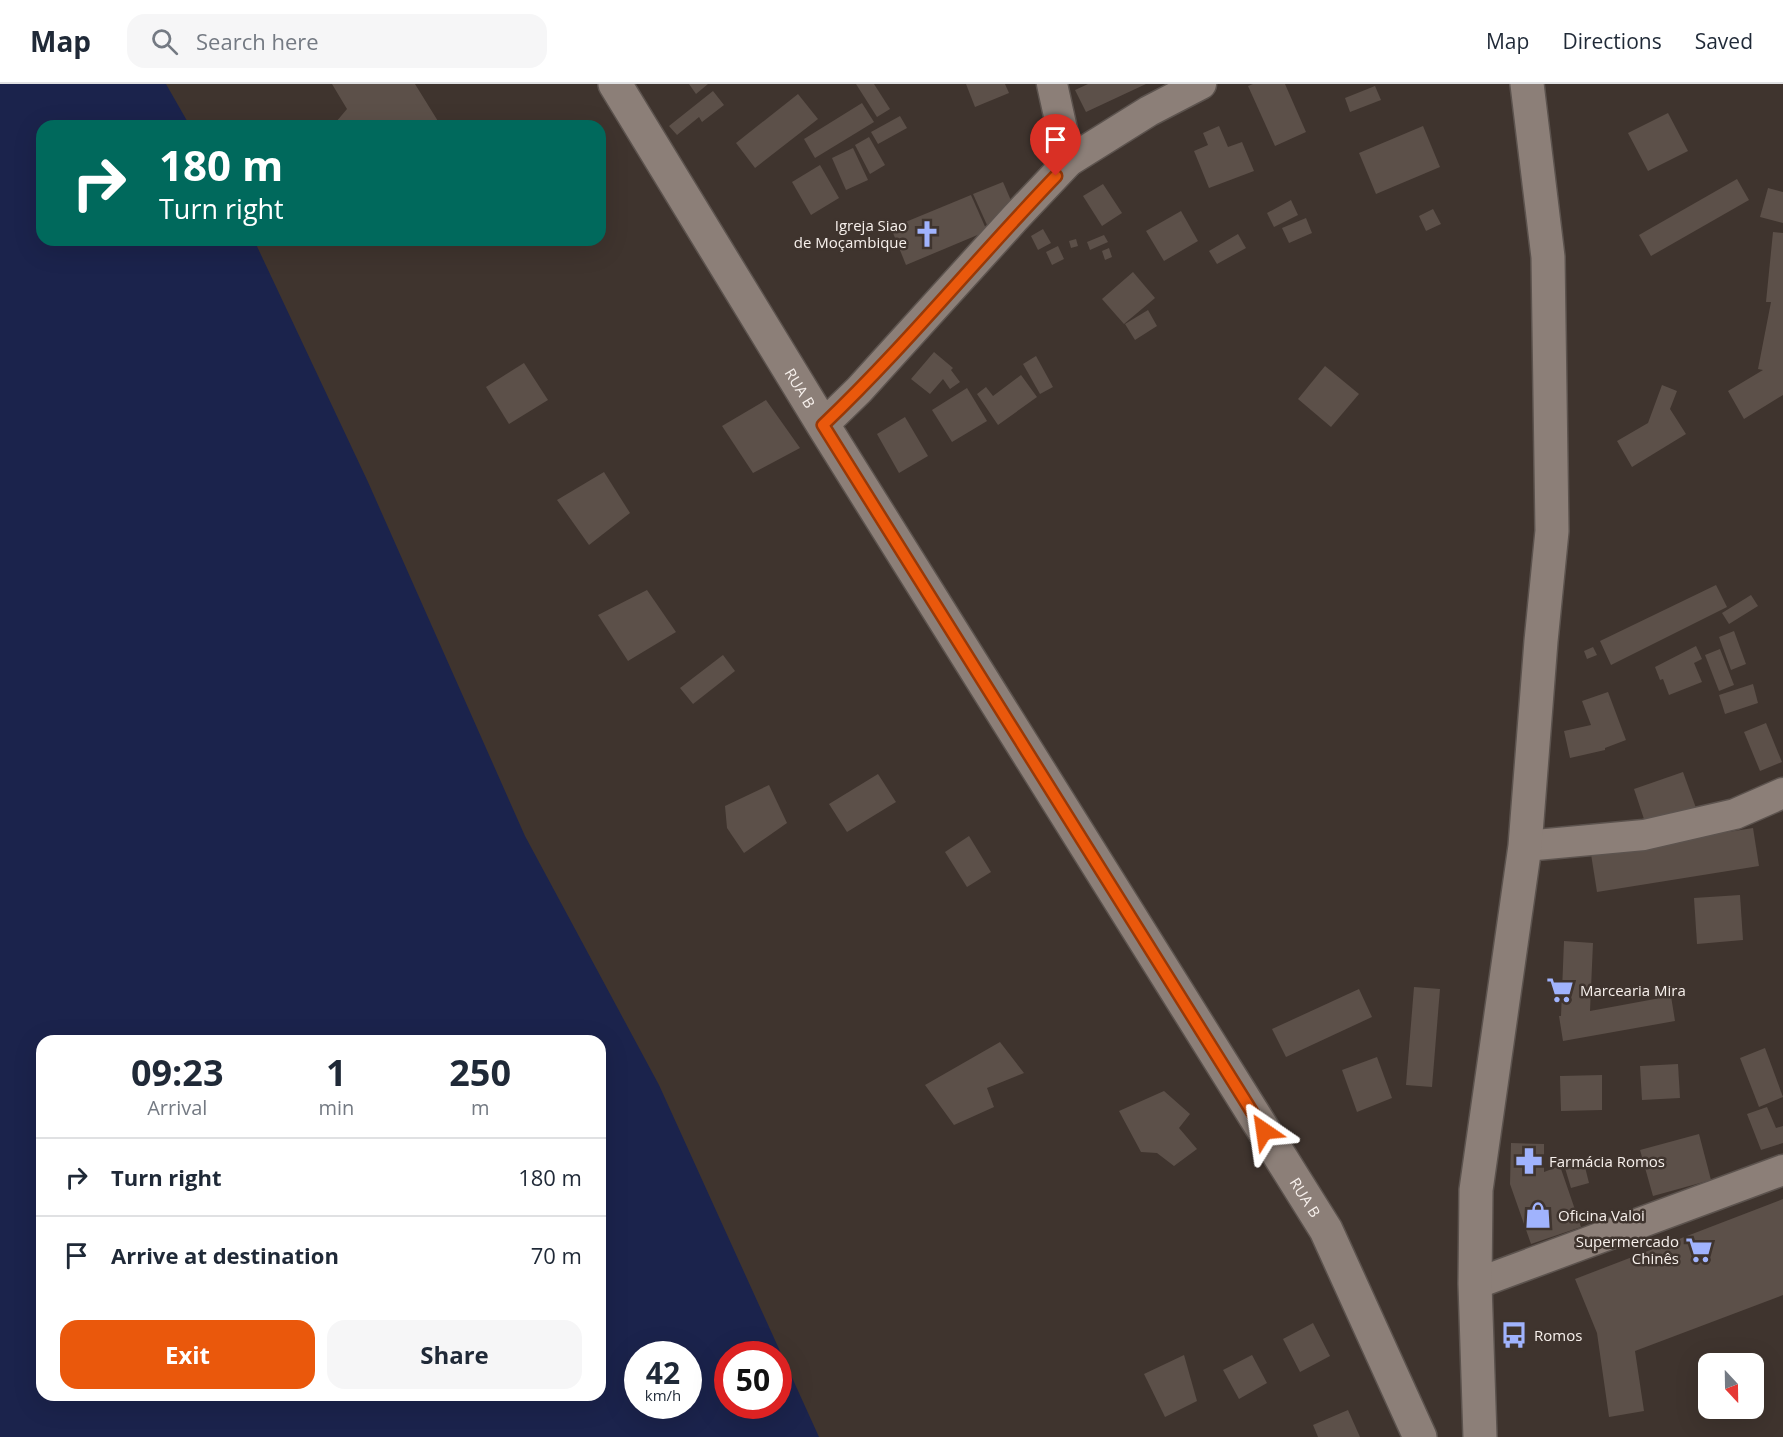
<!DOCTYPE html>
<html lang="en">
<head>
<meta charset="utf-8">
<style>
	body { margin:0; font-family:"Open Sans",sans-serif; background:#f6f6f7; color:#1f2937; height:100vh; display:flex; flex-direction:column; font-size:22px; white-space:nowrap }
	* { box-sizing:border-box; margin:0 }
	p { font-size:20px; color:#747a83 }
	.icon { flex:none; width:33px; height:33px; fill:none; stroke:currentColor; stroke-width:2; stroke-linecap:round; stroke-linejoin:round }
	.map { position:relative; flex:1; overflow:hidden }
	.sheet { position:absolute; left:36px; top:951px; width:570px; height:366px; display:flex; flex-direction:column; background:#fff; border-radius:18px; box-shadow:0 6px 24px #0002 }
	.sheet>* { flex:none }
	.guide { position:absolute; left:36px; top:36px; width:570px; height:126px; border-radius:18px; box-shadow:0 6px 24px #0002; background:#00695c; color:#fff; overflow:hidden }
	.needle { width:39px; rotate:158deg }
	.tools { position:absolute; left:1698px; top:1269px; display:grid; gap:12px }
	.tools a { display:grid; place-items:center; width:66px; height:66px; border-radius:12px; background:#fff; box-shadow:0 6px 24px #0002; font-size:30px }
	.speed { position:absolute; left:624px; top:1257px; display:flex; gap:12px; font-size:30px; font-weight:700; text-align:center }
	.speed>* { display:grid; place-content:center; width:78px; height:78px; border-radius:50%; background:#fff; box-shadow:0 6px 24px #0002; line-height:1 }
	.speed small { font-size:15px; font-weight:400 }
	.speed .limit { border:9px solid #d22; background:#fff; color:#111 }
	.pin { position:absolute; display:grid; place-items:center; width:51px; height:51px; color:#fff; margin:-62px -26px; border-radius:50% 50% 50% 0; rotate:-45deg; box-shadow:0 0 6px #0007 }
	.pin .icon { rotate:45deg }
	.me { position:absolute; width:66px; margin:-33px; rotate:328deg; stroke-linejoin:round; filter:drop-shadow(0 0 4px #0008) }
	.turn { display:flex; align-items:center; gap:21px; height:126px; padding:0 24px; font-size:27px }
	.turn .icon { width:78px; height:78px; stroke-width:2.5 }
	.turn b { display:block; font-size:42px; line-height:51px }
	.eta { display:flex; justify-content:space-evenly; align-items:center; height:102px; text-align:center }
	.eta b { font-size:36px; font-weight:700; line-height:42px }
	.action { display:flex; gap:12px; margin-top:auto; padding:12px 24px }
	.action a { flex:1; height:69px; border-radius:18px; background:#ea580c; color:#fff; font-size:24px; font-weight:700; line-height:69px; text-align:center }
	.action a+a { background:#f6f6f7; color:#1f2937 }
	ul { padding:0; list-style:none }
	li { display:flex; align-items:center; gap:18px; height:78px; padding:0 24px; border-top:2px solid #e0e1e3 }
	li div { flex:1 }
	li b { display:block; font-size:22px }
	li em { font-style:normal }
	header { display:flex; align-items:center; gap:36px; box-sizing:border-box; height:84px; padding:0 30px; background:#fff; border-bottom:2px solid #e0e1e3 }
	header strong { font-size:28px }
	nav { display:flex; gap:33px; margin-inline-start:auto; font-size:21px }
	.search { width:420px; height:54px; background:#f6f6f7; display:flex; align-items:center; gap:15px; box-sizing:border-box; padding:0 21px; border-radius:18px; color:#747a83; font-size:22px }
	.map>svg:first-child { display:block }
	.water { fill:#1b234c; fill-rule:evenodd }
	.building { fill:#5c5049 }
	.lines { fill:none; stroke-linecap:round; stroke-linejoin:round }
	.minor-casing { stroke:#5c534e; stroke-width:33 }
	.tertiary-casing { stroke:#5c534e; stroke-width:36 }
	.secondary-casing { stroke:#5c534e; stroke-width:36 }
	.minor { stroke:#8c7f78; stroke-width:30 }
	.tertiary { stroke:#8c7f78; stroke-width:33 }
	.secondary { stroke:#8c7f78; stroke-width:33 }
	.route-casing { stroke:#983908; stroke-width:15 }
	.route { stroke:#ea580c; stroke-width:10 }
	.labels { text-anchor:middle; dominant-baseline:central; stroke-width:5; stroke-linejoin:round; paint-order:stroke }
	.poi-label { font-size:15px; fill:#f7f0ec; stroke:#3f342e; text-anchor:start }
	.street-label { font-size:15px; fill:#f7f0ec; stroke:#3f342e }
</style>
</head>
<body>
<header>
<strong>Map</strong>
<div class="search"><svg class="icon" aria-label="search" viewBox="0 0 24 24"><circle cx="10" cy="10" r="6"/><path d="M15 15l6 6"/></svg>Search here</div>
<nav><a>Map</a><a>Directions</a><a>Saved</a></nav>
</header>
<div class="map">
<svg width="1783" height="1353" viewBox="0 0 1783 1353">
	<rect width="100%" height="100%" fill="#3f342e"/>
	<path class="water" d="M0,0H166L190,42H42V156H254L368,398L525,752L659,1001L819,1353H0ZM42,957H600V1311H42ZM638,1270H688V1322H638ZM728,1270H778V1322H728Z"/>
	<g class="building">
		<polygon points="332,0 415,0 441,42 339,42 336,38 347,25"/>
		<polygon points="689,0 708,0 696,10"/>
		<polygon points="856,0 874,0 890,25 877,33"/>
		<polygon points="966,0 1005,0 1009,9 975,23"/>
		<polygon points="1088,0 1146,0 1086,28 1075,6"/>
		<polygon points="1253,0 1285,0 1306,48 1275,62 1248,2"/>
		<polygon points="1375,2 1381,16 1350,28 1345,14"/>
		<polygon points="713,7 724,21 702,38 699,33 677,51 669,42"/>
		<polygon points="798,10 818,35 755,84 736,59"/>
		<polygon points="862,19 874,38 815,74 804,55"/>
		<polygon points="1668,29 1688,67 1648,87 1628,49"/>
		<polygon points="900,32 907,44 878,60 871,48"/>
		<polygon points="1219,42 1228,63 1242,58 1254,87 1209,104 1194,67 1208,61 1203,49"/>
		<polygon points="1423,42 1440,83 1376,110 1359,69"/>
		<polygon points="869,53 885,81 870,90 855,61"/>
		<polygon points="853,64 868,96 846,106 832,74"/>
		<polygon points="820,81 839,114 811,131 792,98"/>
		<polygon points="1737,95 1749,116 1651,172 1639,151"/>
		<polygon points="1003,98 1016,128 987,141 973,110"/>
		<polygon points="1103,100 1122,129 1102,142 1083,112"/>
		<polygon points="1768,104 1783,108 1783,139 1760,133"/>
		<polygon points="971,111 987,147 906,181 891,144"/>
		<polygon points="1291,116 1298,131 1274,143 1267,129"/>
		<polygon points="1433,125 1441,140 1426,147 1419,132"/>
		<polygon points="1181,127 1198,157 1164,177 1146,147"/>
		<polygon points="1306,134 1312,149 1289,159 1282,144"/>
		<polygon points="1043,145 1051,159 1038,166 1031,152"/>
		<polygon points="1773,148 1783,149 1783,311 1744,335 1728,307 1763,286 1758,285 1771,218 1766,218"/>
		<polygon points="1238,150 1246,164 1217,180 1209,167"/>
		<polygon points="1104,151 1108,158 1090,166 1087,158"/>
		<polygon points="1076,155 1078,162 1071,164 1069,157"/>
		<polygon points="1058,162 1064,175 1052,181 1046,168"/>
		<polygon points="1109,164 1112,173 1105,176 1102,167"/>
		<polygon points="1133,188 1155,214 1124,240 1102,215"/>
		<polygon points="1148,226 1157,242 1135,256 1125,240"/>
		<polygon points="934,268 953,284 951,286 960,298 950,305 943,295 930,310 911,295"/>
		<polygon points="1036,272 1053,303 1040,310 1023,280"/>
		<polygon points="524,279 548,316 509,340 486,303"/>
		<polygon points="1325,282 1359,310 1331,343 1298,315"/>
		<polygon points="1021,291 1037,313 998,341 977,310 986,303 993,312"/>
		<polygon points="1662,301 1677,307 1670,325 1686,350 1632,383 1617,357 1648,339"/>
		<polygon points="967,304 987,337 952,358 932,326"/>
		<polygon points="766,316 800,364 753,389 722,342"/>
		<polygon points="905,333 928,372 899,389 877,350"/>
		<polygon points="604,388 630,429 589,461 557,416"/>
		<polygon points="1716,501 1727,523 1611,581 1600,557"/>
		<polygon points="647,506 676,548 628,577 598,531"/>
		<polygon points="1751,511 1758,522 1729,540 1722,529"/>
		<polygon points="1734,547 1746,580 1731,586 1719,553"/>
		<polygon points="1696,562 1702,575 1694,579 1702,598 1669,611 1663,595 1660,596 1655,583"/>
		<polygon points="1593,563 1597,571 1587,575 1584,567"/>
		<polygon points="1720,565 1734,601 1719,607 1705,571"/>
		<polygon points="723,571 735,587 693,620 680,604"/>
		<polygon points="1753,600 1758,619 1725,630 1719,611"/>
		<polygon points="1608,608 1626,656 1605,664 1605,666 1570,674 1564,647 1591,641 1582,617"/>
		<polygon points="1766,639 1782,678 1760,687 1744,648"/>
		<polygon points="1683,688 1696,724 1646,741 1634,705"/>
		<polygon points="878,690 896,718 847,748 829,720"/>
		<polygon points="769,701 787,739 744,769 727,744 725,722"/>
		<polygon points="1753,744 1759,782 1597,808 1591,770"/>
		<polygon points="969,752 991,788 967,803 945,768"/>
		<polygon points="1740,811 1743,856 1697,860 1694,814"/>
		<polygon points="1564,857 1593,859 1590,927 1671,912 1675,937 1563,957 1559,932 1561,932"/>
		<polygon points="1414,903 1440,905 1432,1003 1406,1001"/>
		<polygon points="1359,905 1372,933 1286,973 1272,945"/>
		<polygon points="1000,958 1024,989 987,1004 994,1023 954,1041 925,1001"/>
		<polygon points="1765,964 1783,1013 1759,1023 1740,974"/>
		<polygon points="1377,973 1392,1014 1357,1028 1342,986"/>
		<polygon points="1678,980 1680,1014 1642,1016 1640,982"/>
		<polygon points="1602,991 1602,1026 1561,1027 1560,992"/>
		<polygon points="1164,1007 1190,1030 1179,1044 1197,1065 1174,1082 1157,1069 1141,1068 1119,1027"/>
		<polygon points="1767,1023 1776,1044 1783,1042 1783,1059 1761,1066 1747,1030"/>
		<polygon points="1699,1050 1711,1096 1653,1112 1640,1066"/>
		<polygon points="1511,1059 1544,1060 1544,1088 1560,1082 1581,1143 1531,1160 1510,1100"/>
		<polygon points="1584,1079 1589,1099 1571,1104 1565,1084"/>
		<polygon points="1783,1115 1783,1211 1635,1267 1644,1327 1609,1333 1597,1249 1575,1195"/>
		<polygon points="1313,1239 1330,1272 1300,1288 1283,1255"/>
		<polygon points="1184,1271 1197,1317 1165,1333 1144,1290"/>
		<polygon points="1252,1271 1267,1299 1239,1315 1223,1286"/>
		<polygon points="1348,1326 1360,1353 1318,1353 1313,1341"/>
	</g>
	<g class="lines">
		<defs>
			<g id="minor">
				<polyline points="1052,0 1069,77"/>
				<polyline points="823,341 859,306 1015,134 1069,77 1149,27 1201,0"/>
				<polyline points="1525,762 1644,751 1735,730 1783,709"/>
				<polyline points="1475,1200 1783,1086"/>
			</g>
			<polyline id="tertiary" points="1480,1353 1475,1200 1476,1106 1525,762 1541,557 1552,447 1548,173 1527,0"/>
			<g id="secondary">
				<path id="s1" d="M615,0L823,341L1326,1146L1420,1353"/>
			</g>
		</defs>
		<use href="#minor" class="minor-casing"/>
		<use href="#tertiary" class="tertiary-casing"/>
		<use href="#secondary" class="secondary-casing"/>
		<use href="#minor" class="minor"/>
		<use href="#tertiary" class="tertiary"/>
		<use href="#secondary" class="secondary"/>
	</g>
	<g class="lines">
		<defs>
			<path id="route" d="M1056,92C977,174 905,263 823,341L1264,1047"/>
		</defs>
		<use href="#route" class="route-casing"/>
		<use href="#route" class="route"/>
	</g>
	<defs>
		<symbol id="church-bare" viewBox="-9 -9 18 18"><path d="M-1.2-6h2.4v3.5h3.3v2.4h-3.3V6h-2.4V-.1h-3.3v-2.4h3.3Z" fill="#a0b3fd" stroke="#3f342e" stroke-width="2.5" paint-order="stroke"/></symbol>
		<symbol id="supermarket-bare" viewBox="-9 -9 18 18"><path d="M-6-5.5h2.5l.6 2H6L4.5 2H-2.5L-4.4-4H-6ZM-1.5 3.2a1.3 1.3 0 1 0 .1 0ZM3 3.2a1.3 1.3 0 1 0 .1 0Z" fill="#a0b3fd" stroke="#3f342e" stroke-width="2.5" paint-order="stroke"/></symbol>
		<symbol id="pharmacy-bare" viewBox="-9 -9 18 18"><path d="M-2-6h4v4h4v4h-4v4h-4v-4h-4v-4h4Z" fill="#a0b3fd" stroke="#3f342e" stroke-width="2.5" paint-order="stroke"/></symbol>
		<symbol id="shop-bare" viewBox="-9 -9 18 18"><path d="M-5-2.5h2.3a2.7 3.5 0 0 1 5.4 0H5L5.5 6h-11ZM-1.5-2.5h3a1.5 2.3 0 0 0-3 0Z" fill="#a0b3fd" stroke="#3f342e" stroke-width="2.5" paint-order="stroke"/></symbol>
		<symbol id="bus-bare" viewBox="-9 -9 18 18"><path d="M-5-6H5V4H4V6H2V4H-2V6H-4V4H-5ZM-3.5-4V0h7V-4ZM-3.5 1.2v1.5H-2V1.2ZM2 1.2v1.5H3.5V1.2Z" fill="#a0b3fd" stroke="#3f342e" stroke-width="2.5" paint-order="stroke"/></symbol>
	</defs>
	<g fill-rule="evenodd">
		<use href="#church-bare" x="908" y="131" width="38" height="38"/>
		<use href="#supermarket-bare" x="1541" y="887" width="38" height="38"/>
		<use href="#pharmacy-bare" x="1510" y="1058" width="38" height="38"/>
		<use href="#shop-bare" x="1519" y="1112" width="38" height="38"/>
		<use href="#supermarket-bare" x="1680" y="1147" width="38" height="38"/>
		<use href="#bus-bare" x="1495" y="1232" width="38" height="38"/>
	</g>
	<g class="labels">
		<g class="poi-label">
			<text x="907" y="141" text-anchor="end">Igreja Siao<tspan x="907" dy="17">de Moçambique</tspan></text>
			<text x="1580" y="906">Marcearia Mira</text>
			<text x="1549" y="1077">Farmácia Romos</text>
			<text x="1558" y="1131">Oficina Valoi</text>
			<text x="1679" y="1157" text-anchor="end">Supermercado<tspan x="1679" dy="17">Chinês</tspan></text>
			<text x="1534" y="1251">Romos</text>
		</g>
		<g class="street-label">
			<text stroke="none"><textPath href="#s1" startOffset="356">RUA B</textPath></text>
			<text stroke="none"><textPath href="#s1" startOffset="1310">RUA B</textPath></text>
		</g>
	</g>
</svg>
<div class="tools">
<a><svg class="needle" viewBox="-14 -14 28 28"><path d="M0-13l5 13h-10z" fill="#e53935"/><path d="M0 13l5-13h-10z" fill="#747a83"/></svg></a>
</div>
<div class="speed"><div>42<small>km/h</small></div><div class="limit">50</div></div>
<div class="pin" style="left:1056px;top:92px;background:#d93025"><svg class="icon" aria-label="arrive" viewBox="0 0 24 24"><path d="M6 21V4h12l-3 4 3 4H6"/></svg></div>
<svg class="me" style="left:1264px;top:1047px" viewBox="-20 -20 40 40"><path d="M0-17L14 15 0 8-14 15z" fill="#ea580c" stroke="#fff" stroke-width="4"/></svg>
<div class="guide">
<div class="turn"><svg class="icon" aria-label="right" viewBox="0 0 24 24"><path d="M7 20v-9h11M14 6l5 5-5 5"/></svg><div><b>180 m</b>Turn right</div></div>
</div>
<section class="sheet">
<div class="eta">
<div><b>09:23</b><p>Arrival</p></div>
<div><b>1</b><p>min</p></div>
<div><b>250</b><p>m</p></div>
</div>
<ul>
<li><svg class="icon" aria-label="right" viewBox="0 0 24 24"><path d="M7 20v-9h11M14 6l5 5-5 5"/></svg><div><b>Turn right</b></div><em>180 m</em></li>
<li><svg class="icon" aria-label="arrive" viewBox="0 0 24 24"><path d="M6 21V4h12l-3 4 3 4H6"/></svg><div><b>Arrive at destination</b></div><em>70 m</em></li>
</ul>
<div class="action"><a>Exit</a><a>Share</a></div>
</section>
</div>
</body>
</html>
